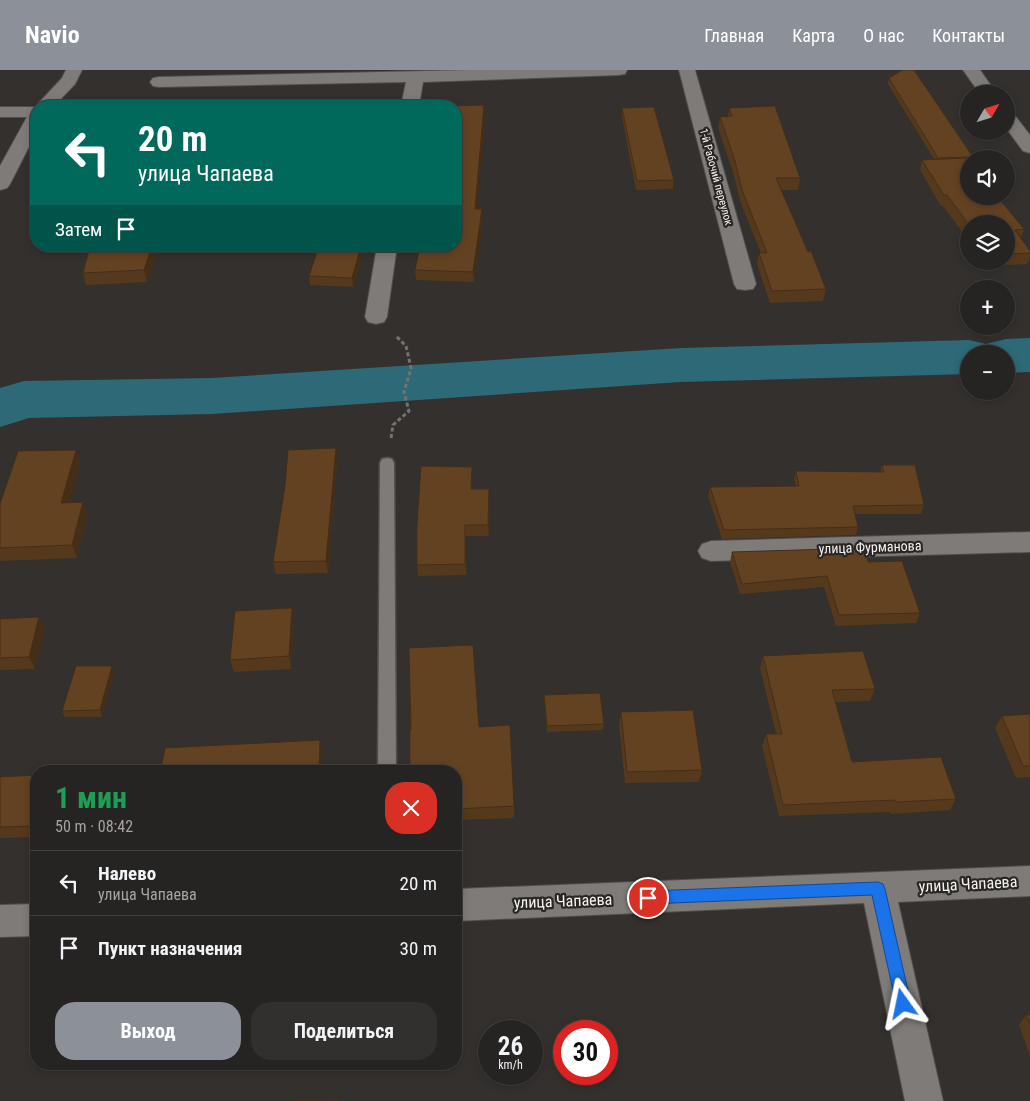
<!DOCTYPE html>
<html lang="ru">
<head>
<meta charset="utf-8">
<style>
	body { margin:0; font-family:"Roboto Condensed",sans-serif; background:#32302f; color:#f1f3f6; height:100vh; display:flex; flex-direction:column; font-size:19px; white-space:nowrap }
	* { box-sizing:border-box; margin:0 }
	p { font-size:16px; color:#a4a4a5 }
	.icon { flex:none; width:28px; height:28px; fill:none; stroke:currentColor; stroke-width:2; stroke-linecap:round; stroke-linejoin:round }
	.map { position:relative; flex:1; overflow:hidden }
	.panel { position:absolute; left:30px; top:695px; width:432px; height:305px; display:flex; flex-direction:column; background:#262422; border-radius:20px; box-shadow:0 2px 8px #0003,0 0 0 1px #424140 }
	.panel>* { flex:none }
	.top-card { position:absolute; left:30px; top:30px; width:432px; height:152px; border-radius:20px; box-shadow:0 2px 8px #0003,0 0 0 1px #424140; background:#00695c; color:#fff; overflow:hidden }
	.needle { width:32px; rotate:51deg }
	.controls { position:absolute; left:960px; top:15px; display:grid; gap:10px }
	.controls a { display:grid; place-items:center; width:55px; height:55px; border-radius:50%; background:#262422; box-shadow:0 2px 8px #0003,0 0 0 1px #424140; font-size:25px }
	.speed { position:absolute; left:478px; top:950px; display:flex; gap:10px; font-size:25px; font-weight:700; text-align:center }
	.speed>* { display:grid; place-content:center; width:65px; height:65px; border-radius:50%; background:#262422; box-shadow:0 2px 8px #0003,0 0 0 1px #424140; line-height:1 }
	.speed small { font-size:12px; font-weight:400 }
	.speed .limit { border:8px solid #d22; background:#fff; color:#111 }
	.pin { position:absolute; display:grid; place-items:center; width:42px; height:42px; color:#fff; margin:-21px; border:2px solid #fff; border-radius:50%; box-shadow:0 1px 5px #0007 }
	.me { position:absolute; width:55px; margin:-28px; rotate:348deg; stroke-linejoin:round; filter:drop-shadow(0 0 4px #0008) }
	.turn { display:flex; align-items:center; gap:18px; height:105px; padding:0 25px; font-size:22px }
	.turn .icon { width:65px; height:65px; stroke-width:2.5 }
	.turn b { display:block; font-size:35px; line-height:42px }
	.then { display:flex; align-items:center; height:48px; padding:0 25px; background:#0003; gap:10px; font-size:19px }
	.round { display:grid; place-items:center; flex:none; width:52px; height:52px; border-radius:20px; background:#32302f }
	.head { display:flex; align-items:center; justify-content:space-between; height:85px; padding:0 25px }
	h1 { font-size:30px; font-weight:700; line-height:38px; color:#1e9e55 }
	.cta { display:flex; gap:10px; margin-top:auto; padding:10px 25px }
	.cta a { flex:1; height:58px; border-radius:20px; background:#8c9099; color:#fff; font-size:20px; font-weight:700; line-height:58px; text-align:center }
	.cta a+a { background:#32302f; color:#f1f3f6 }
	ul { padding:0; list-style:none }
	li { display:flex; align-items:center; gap:15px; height:65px; padding:0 25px; border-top:1px solid #424140 }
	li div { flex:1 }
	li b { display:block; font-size:19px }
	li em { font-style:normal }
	header { display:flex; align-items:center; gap:30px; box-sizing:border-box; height:70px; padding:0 25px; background:#8c9099; color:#fff }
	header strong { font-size:24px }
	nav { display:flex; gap:28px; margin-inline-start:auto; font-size:18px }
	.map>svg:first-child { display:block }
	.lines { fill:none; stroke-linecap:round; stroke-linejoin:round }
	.river { fill:#2d6977; fill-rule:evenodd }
	.lane-casing { stroke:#504d4b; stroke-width:3 }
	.street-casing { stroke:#504d4b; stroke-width:2 }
	.secondary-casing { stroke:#504d4b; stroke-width:2 }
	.path { stroke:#747270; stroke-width:3; stroke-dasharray:4 2.5; stroke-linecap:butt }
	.lane { fill:#7e7b78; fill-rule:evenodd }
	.street { fill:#7e7b78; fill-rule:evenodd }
	.secondary { fill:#7e7b78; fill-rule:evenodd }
	.wall { fill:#55391c }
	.shaded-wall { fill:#452e17 }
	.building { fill:#634221; stroke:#452e17 }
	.route { fill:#1a73e8; stroke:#114b97 }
	.labels { text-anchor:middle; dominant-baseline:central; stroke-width:4.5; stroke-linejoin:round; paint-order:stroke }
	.far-street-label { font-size:11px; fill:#f6f4f2; stroke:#292624 }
	.street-label { font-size:14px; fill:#f6f4f2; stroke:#292624 }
	.near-street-label { font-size:16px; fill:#f6f4f2; stroke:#292624 }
</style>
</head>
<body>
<header>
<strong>Navio</strong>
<nav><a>Главная</a><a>Карта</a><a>О нас</a><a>Контакты</a></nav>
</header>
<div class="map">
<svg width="1030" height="1031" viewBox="0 0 1030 1031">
	<rect width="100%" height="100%" fill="#33302e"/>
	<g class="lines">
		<polygon class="river" points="1030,268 1030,302 1006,303 1006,284 969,284 969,304 681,312 212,344 29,348 0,357 0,318 24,311 212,308 681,278 969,270 986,274 1006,269"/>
		<defs>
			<polygon id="lane" points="387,388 392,389 394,393 396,701 378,701 380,393 382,389"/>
			<g id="street">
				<polygon points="471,0 627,0 625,4 619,5 423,12 419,36 401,36 406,12 159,17 153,16 150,12 153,8 159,7"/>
				<polygon points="679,0 695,0 756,214 753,219 745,220 737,219 734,214"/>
				<polygon points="963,0 980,0 997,24 980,24"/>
				<rect x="0" y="37" width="36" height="10"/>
				<polygon points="1006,41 1012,42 1030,65 1030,83 1023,81 1006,58"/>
				<polygon points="377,176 397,176 387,247 384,252 376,254 368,252 365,247"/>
				<polygon points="1030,462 1030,482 711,491 702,488 698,481 702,474 711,471"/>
				<polygon points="1030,796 1030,826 898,832 943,1031 905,1031 864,833 456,851 456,819"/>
				<polygon points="36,834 36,866 0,867 0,835"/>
			</g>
			<g id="secondary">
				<polygon points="66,0 82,0 75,14 54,36 36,36 62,8"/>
				<polygon points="36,42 36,63 10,114 7,118 0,120 0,96 27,47 30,43"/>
			</g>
		</defs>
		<use href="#lane" class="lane-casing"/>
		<use href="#street" class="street-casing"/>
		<use href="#secondary" class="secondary-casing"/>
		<polyline class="path" points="391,368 393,355 409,341 404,322 411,298 406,276 396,266"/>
		<use href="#lane" class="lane"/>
		<use href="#street" class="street"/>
		<use href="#secondary" class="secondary"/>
	</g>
	<g class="wall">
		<polygon points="889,8 973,87 972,89 969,89 969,126 1024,159 1021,168 1030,181 1030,186 1027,194 986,196 982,191 1006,191 1006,154 969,154 969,171 943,136 941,136 920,100 922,90 934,89 888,14"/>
		<polygon points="622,38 674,110 673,119 636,120 622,47"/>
		<polygon points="729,38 800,108 798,120 781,120 808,182 826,219 823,231 770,233 757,194 759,183 761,183 740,131 733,102 718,58 720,47 728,47"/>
		<polygon points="485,45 476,139 483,149 474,212 416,210 415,200"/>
		<polygon points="159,176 147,212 86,215 83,203"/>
		<polygon points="365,176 353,217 310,215 309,206"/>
		<polygon points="76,380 81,392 69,433 88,445 77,488 0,491 0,434"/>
		<polygon points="337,391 328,503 276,504 273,492"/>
		<polygon points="882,395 924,435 921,444 855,444 858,457 856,465 722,469 708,426 710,417 796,416 794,410 796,401 880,402"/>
		<polygon points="472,408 472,419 490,430 489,466 465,466 466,505 418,506 417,495"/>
		<polygon points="732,482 868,492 920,543 916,553 836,556 824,517 740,524 730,492"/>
		<polygon points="292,538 294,550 291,599 234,602 230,590"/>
		<polygon points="0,549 45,559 35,599 0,600"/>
		<polygon points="763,586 875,619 870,631 835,632 852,692 956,729 950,740 891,744 890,742 779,746 762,676 766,664 776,664 760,598"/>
		<polygon points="114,602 102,647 65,647 62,641"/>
		<polygon points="544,625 604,654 603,660 547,662"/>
		<polygon points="621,642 702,700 699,712 625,713 619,654"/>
		<polygon points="1030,644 1030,707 1016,708 995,658 1002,646"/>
		<polygon points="479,657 514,736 514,748 456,750 456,701"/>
		<polygon points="36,705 36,767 0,768 0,707"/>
		<polygon points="1026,945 1030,945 1030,986 1019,955"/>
	</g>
	<g class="shaded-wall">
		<polygon points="484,35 485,45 476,149 475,139"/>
		<polygon points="482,139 483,149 474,212 473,202"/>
		<polygon points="152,176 159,176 147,212 144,200"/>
		<polygon points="361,176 365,176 353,217 352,208"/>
		<polygon points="336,378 337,391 328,503 326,491"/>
		<polygon points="76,380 81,392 66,446 61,433"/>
		<polygon points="489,419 490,430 489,466 488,455"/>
		<polygon points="83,432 88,445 77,488 72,475"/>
		<polygon points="292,538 294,550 291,599 289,586"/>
		<polygon points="39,547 45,559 35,599 29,587"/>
		<polygon points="112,596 114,602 102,647 100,640"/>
		<polygon points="320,670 322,681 322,701 319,701"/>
	</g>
	<g class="building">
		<polygon points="902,0 914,0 973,87 938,88 889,8"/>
		<polygon points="484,35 475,139 482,139 473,202 415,200 420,176 456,176 456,36 449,36"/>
		<polygon points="775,36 800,108 776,108 808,182 811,181 826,219 772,221 759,183 767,183 742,120 735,91 720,47 732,46 729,38"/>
		<polygon points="654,37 674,110 637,111 622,38"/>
		<polygon points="965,88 969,92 969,126 997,126 1024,159 1015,160 1030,181 1030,183 1006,184 1006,154 969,154 969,155 947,125 944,125 922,90"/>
		<polygon points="90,176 152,176 144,200 83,203"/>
		<polygon points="319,176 361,176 352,208 309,206"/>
		<polygon points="336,378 326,491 273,492 285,416 288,380"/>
		<polygon points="76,380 61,433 83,432 72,475 0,478 0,434 18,381"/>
		<polygon points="882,395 915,395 924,435 853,436 858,457 724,460 710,417 799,416 796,401 884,402"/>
		<polygon points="421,396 472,397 471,419 489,419 488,455 465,455 465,494 417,495 417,454"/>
		<polygon points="865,478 868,492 902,491 920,543 839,545 827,506 742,514 732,482"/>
		<polygon points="292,538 289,586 230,590 235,541"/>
		<polygon points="39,547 29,587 0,588 0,549"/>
		<polygon points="473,575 479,657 510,655 514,736 456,739 456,701 410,701 410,660 411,660 409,578"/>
		<polygon points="863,581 875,619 832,620 852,692 941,687 956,729 896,732 895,730 783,735 766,664 782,664 763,586"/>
		<polygon points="76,596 112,596 100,640 62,641"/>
		<polygon points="600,623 604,654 547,656 544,625"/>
		<polygon points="693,640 702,700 627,702 621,642"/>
		<polygon points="1030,644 1030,696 1023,696 1002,646"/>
		<polygon points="320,670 319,701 112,701 161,699 165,678"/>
		<polygon points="36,705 36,756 0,757 0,707"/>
		<polygon points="1026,945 1030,945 1030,954"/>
		<polygon points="338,1030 338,1031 291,1031"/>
	</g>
	<polygon class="route" points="878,812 883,814 885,819 911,934 909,940 903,942 898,940 896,934 872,825 648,834 643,832 641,828 643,823 648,821"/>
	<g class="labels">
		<g class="far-street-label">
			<text transform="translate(716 107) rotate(75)">1-й Рабочий переулок</text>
		</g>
		<g class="street-label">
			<text transform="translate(870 477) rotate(-2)">улица Фурманова</text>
		</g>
		<g class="near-street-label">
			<text transform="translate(968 814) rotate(-3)">улица Чапаева</text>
			<text transform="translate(563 831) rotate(-2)">улица Чапаева</text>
		</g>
	</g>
</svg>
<div class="controls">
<a><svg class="needle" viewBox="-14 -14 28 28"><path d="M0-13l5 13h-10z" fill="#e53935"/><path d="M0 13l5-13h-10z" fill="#a4a4a5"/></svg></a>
<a><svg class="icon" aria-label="sound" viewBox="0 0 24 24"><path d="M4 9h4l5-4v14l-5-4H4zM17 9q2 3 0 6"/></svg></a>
<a><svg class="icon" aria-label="layers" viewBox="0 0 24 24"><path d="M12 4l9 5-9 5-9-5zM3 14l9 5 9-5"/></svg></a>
<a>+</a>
<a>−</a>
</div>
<div class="speed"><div>26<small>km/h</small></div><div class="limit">30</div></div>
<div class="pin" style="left:648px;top:828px;background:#d93025"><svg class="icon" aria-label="arrive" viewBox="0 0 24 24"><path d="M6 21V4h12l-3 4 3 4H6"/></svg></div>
<svg class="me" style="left:903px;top:934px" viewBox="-20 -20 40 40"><path d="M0-17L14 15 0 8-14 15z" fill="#1a73e8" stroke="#fff" stroke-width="4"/></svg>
<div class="top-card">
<div class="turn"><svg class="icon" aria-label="left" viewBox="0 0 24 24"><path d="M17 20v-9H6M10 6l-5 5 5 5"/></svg><div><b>20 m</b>улица Чапаева</div></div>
<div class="then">Затем<svg class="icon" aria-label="arrive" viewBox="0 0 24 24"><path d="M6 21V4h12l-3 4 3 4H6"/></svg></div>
</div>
<section class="panel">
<div class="head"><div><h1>1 мин</h1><p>50 m · 08:42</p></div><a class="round" style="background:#d93025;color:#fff"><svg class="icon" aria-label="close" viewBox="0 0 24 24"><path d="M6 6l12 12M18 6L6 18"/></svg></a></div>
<ul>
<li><svg class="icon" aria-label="left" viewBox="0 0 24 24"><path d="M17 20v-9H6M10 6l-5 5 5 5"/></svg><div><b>Налево</b><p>улица Чапаева</p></div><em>20 m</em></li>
<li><svg class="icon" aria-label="arrive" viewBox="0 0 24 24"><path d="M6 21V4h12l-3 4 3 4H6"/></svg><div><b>Пункт назначения</b></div><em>30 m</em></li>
</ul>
<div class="cta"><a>Выход</a><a>Поделиться</a></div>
</section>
</div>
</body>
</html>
